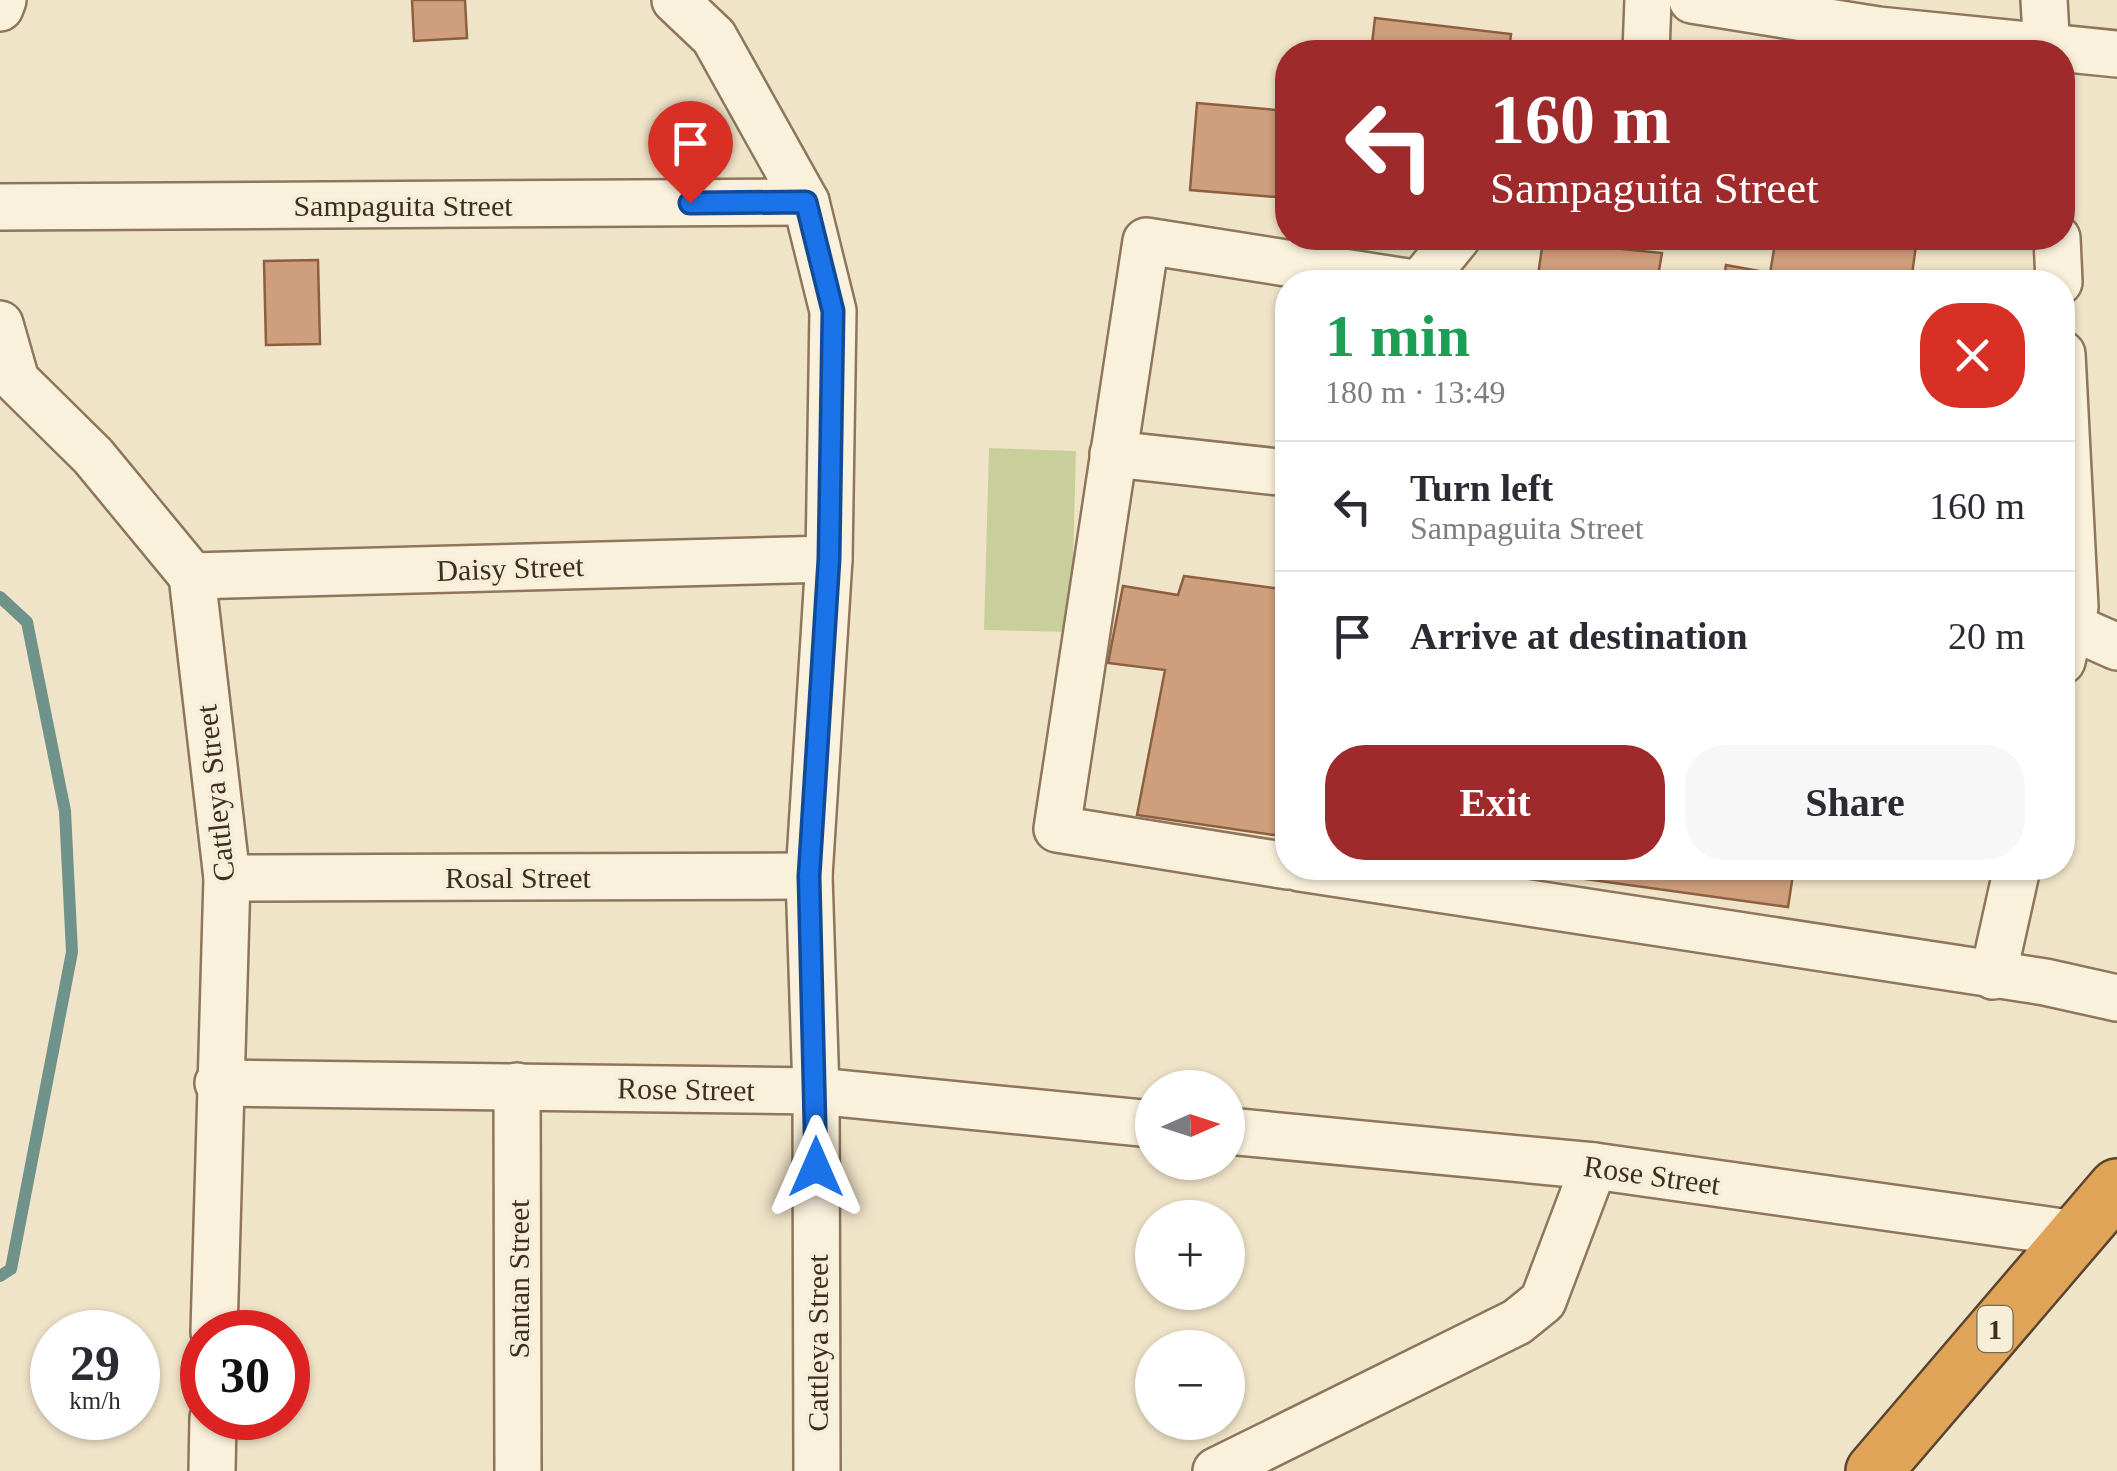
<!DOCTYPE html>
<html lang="en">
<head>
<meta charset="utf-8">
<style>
	body { margin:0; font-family:Georgia,serif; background:#f7f7f7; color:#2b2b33; height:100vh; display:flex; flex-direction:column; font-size:38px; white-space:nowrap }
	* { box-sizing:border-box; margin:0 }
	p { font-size:32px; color:#7c7c81 }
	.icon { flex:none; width:55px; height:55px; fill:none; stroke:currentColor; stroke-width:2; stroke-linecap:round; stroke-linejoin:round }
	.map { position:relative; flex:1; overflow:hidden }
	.details { position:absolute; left:1275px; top:270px; width:800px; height:610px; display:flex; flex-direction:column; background:#fff; border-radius:40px; box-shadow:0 2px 8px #0004 }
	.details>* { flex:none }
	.banner { position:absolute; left:1275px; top:40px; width:800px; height:210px; border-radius:40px; box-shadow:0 2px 8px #0004; background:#9e2a2b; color:#fff; overflow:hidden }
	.needle { width:65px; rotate:87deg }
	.buttons { position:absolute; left:1135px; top:1070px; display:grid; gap:20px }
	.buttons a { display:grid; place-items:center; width:110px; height:110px; border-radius:50%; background:#fff; box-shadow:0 2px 8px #0004; font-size:50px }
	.speed { position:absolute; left:30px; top:1310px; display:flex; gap:20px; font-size:50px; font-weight:700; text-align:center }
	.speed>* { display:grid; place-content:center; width:130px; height:130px; border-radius:50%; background:#fff; box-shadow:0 2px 8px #0004; line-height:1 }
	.speed small { font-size:25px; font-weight:400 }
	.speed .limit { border:15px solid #d22; background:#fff; color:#111 }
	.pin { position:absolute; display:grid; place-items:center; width:85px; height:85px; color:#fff; margin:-102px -42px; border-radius:50% 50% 50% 0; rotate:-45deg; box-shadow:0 0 10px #0007 }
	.pin .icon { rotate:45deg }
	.me { position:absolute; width:110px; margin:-55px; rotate:0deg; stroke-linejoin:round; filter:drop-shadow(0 0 8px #0008) }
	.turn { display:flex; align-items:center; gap:35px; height:210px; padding:0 50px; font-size:45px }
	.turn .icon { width:130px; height:130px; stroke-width:2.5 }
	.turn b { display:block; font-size:70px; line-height:85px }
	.round { display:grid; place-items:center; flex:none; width:105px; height:105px; border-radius:40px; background:#f7f7f7 }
	.summary { display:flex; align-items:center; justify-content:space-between; height:170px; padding:0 50px }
	h1 { font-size:60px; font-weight:600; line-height:75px; color:#1e9e55 }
	.primary-button { display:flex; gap:20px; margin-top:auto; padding:20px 50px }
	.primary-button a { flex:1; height:115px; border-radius:40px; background:#9e2a2b; color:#fff; font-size:40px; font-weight:600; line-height:115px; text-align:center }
	.primary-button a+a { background:#f7f7f7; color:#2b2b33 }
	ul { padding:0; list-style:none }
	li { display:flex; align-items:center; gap:30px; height:130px; padding:0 50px; border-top:2px solid #e1e1e2 }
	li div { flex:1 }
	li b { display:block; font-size:38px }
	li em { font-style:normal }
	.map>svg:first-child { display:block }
	.green { fill:#c9cf9b }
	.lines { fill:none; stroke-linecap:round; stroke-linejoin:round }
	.stream { stroke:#6f938a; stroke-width:12 }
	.building { fill:#cf9f7d; stroke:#8d5f41; stroke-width:2.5 }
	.minor-casing { stroke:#8d765c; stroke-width:50 }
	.highway-casing { stroke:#5b4430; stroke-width:60 }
	.minor { stroke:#faf1dc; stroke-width:45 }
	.highway { stroke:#e0a458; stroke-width:55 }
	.route-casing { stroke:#114b97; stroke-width:25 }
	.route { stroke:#1a73e8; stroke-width:18 }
	.labels { text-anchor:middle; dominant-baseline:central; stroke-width:8; stroke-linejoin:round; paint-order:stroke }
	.shield { fill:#f7eed8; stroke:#756857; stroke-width:2.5 }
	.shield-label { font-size:28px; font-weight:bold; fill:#3d2e20 }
	.street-label { font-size:30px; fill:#3d2e20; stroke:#f7eed8 }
</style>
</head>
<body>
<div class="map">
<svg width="2117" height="1471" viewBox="0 0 2117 1471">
	<rect width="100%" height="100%" fill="#f0e4c8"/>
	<polygon class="green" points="989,448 1076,451 1071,632 984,630"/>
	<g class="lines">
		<polyline class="stream" points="0,597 27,622 65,811 72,952 11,1269 0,1276"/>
	</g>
	<g class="building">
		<polygon points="412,0 465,0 467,38 414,41"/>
		<polygon points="1375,18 1511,34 1509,52 1371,52"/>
		<polygon points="1197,103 1288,111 1288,198 1190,190"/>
		<polygon points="1776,238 1917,238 1911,282 1770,273"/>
		<polygon points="1543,241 1662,253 1657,282 1537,282"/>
		<polygon points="318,260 320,344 266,345 264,261"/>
		<polygon points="1726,265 1770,273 1832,282 1723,282"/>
		<polygon points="1184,576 1288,590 1288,837 1137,815 1165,670 1108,663 1123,586 1178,595"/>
		<polygon points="1506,868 1794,868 1788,907"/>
	</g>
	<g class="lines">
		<defs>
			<g id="minor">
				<polyline points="675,0 714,37 806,202 833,311 829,559 809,876 816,1091 817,1471"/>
				<polyline points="1692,0 1878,30 2117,54"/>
				<polyline points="2044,0 2047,52"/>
				<polyline points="0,8 3,0"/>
				<polyline points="1646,52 1648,0"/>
				<polyline points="0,207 806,202"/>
				<polyline points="2057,238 2059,282"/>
				<polyline points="1421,282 1457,238"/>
				<polyline points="0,324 16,380 93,456 192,576 227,878 214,1332"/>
				<polyline points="2062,354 2075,607 2062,661"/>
				<polyline points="1113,454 1288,473"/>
				<polyline points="192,576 829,559"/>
				<polyline points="2070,626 2117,647"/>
				<polyline points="1288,866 1057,829 1146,241 1407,282"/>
				<polyline points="1300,868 2045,982 2117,998"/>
				<polyline points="227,878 809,876"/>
				<polyline points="1993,976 2017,868"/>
				<polyline points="218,1083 816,1091 1152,1124"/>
				<polyline points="517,1086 518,1471"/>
				<polyline points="1228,1131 1594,1166 2076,1234"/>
				<polyline points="212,1471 213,1418"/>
				<polyline points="1216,1471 1517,1322 1543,1301 1594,1166"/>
			</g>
			<polyline id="highway" points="1874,1471 2117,1187"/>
		</defs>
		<use href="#minor" class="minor-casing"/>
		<use href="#highway" class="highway-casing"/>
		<use href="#minor" class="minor"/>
		<use href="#highway" class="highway"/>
	</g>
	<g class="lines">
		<defs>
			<polyline id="route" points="690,203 806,202 833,311 829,559 809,876 816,1167"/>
		</defs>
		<use href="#route" class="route-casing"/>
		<use href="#route" class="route"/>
	</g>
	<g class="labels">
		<rect class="shield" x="1977.5" y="1306" width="35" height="46" rx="8"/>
		<g class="shield-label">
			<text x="1995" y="1329">1</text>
		</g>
		<g class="street-label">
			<text x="403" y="205">Sampaguita Street</text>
			<text transform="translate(510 568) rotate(-2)">Daisy Street</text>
			<text transform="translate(215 793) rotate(-96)">Cattleya Street</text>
			<text x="518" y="877">Rosal Street</text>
			<text transform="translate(686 1089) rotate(1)">Rose Street</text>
			<text transform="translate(1652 1175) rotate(8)">Rose Street</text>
			<text transform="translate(518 1279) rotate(-90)">Santan Street</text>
			<text transform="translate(817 1343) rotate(-90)">Cattleya Street</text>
		</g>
	</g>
</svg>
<div class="buttons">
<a><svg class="needle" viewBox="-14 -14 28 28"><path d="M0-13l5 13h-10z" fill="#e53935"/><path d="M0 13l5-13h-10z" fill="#7c7c81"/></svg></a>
<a>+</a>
<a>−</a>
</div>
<div class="speed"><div>29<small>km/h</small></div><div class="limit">30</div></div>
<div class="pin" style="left:690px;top:203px;background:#d93025"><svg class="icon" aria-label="arrive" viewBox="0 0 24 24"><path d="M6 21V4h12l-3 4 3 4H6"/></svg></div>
<svg class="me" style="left:816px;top:1167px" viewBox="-20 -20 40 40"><path d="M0-17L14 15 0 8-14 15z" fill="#1a73e8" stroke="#fff" stroke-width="4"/></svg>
<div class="banner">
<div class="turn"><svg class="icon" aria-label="left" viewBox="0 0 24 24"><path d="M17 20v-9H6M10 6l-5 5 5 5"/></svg><div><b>160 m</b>Sampaguita Street</div></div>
</div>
<section class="details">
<div class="summary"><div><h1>1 min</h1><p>180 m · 13:49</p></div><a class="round" style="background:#d93025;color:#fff"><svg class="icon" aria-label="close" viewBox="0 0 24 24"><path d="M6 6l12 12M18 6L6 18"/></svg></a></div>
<ul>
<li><svg class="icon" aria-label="left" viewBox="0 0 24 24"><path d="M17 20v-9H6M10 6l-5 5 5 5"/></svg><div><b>Turn left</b><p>Sampaguita Street</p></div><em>160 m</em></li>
<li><svg class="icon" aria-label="arrive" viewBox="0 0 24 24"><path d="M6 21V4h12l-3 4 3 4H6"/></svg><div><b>Arrive at destination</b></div><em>20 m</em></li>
</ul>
<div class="primary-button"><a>Exit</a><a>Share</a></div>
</section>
</div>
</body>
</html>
